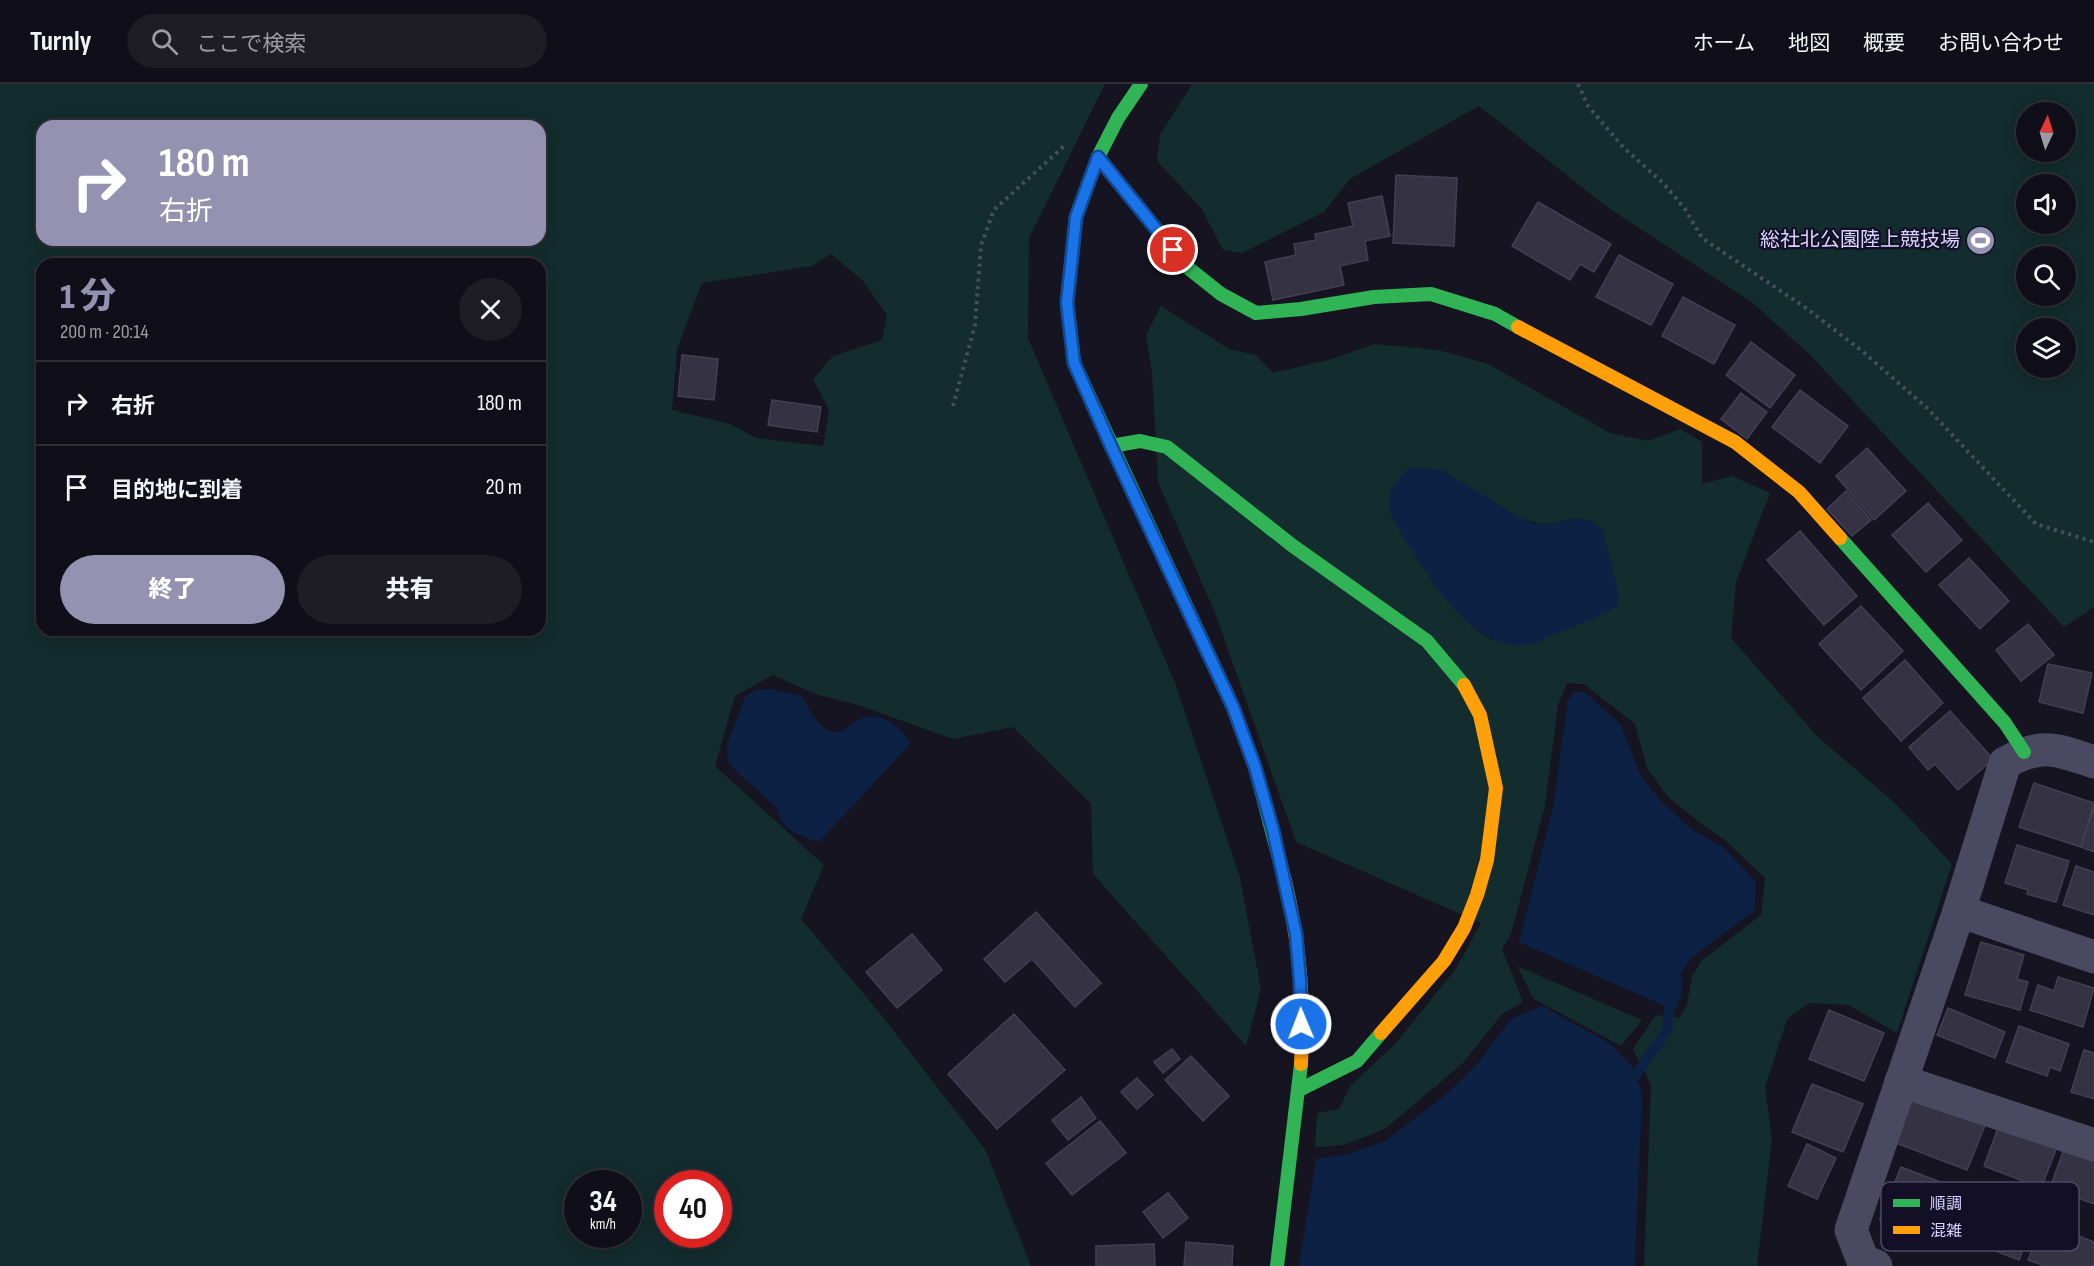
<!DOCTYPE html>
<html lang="ja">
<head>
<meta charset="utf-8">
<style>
	body { margin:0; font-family:"Sofia Sans Condensed","Noto Sans JP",sans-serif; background:#1e1d26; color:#f1f3f6; height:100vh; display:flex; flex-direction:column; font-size:22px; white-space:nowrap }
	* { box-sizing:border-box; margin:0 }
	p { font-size:20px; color:#9c9ca2 }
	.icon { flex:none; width:33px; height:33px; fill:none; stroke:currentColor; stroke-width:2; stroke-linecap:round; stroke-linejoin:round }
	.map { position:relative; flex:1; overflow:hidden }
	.drawer { position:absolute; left:36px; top:174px; width:510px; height:378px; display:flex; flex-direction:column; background:#100f19; border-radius:18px; box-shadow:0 3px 15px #0003,0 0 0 2px #302f38 }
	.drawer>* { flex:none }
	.hud { position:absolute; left:36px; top:36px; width:510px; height:126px; border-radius:18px; box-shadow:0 3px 15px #0003,0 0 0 2px #302f38; background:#9591b1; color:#fff; overflow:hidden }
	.needle { width:39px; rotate:4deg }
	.buttons { position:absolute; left:2016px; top:18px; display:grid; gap:12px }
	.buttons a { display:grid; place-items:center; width:60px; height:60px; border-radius:50%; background:#100f19; box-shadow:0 3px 15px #0003,0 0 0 2px #302f38; font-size:30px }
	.speed { position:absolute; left:564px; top:1086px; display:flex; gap:12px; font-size:30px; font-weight:700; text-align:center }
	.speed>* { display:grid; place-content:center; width:78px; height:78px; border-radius:50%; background:#100f19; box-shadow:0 3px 15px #0003,0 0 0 2px #302f38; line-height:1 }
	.speed small { font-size:15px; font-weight:400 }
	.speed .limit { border:9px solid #d22; background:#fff; color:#111 }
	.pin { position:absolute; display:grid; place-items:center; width:51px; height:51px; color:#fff; margin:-26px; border:3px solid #fff; border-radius:50%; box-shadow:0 2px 6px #0007 }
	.me { position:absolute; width:66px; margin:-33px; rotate:359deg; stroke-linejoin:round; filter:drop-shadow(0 0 4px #0008) }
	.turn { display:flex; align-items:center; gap:21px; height:126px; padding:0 24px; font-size:27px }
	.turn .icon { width:78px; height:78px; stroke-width:2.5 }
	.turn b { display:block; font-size:42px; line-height:51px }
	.round { display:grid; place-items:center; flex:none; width:63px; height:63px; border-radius:32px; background:#1e1d26 }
	.summary { display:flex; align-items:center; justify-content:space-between; height:102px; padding:0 24px }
	h1 { font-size:36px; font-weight:800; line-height:45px; color:#9591b1 }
	.primary-button { display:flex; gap:12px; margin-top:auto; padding:12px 24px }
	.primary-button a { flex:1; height:69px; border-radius:36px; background:#9591b1; color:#fff; font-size:24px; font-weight:800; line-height:69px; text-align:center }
	.primary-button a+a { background:#1e1d26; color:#f1f3f6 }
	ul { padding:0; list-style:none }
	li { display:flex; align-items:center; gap:18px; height:84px; padding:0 24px; border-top:2px solid #302f38 }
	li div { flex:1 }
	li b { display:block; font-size:22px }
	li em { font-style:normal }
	header { display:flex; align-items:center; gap:36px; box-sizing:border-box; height:84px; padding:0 30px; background:#100f19; border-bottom:2px solid #302f38 }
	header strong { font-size:28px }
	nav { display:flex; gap:33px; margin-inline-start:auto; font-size:21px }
	.search { width:420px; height:54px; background:#1e1d26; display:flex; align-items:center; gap:15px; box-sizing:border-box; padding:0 21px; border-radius:33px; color:#9c9ca2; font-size:22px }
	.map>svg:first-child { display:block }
	.green { fill:#132c2d; fill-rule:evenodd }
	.water { fill:#0d2144 }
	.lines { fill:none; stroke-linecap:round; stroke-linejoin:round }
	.stream { stroke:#0d2144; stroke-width:10 }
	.building { fill:#343243; stroke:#433f54; stroke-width:1.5 }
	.path { stroke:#44505f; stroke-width:4; stroke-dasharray:3 4.5; stroke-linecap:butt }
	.street { stroke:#4a4962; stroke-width:33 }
	.fast { stroke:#30b455; stroke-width:14 }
	.slow { stroke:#ff9f0a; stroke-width:14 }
	.route-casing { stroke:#114b97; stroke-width:15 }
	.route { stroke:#1a73e8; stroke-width:10 }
	.labels { text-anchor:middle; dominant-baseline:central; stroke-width:4.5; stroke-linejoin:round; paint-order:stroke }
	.poi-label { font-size:20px; fill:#d9d4ff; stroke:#130f26; text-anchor:end }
	.key { fill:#130f26; stroke:#4e4a67; stroke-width:1.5 }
	.key-label { font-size:16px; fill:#d9d4ff }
</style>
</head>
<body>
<header>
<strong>Turnly</strong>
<div class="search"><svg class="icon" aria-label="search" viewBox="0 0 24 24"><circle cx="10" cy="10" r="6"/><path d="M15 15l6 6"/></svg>ここで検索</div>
<nav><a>ホーム</a><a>地図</a><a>概要</a><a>お問い合わせ</a></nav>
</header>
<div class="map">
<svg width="2094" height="1182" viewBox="0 0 2094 1182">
	<rect width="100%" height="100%" fill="#161421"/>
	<g class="green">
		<path d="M0,0H1105L1029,154L1028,254L1175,599L1240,794L1261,905L1246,962L1093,790L1091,720L1013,643L953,655L855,620L815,610L773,591L735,612L715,682L824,781L801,835L879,928L985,1065L1031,1182H0ZM42,42H540V156H42ZM831,170L863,197L887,231L882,256L833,272L813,295L829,326L823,362L756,354L730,340L672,326L677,265L702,199L812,182ZM42,180H540V546H42ZM578,1100H628V1150H578ZM668,1100H718V1150H668Z"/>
		<path d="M1192,0H2094V523L2064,543L1811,272L1753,219L1607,123L1479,22L1350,95L1324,128L1242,169L1223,166L1201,124L1157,77L1160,51ZM2026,28H2066V68H2026ZM2026,100H2066V140H2026ZM2026,172H2066V212H2026ZM2026,244H2066V284H2026Z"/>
		<path d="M1161,222L1229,265L1256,271L1273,289L1332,275L1374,260L1438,266L1488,280L1610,349L1648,357L1680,345L1702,358V400L1732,392L1770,409L1736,498L1731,554L1818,653L1896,720L1952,780L1897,949L1848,921L1809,919L1787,935L1765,1004L1772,1055L1757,1182H1644L1651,1001L1633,965L1656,931L1679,934L1687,921L1692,892L1701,877L1761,831L1765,794L1726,757L1699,738L1667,712L1647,684L1635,640L1584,600L1567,599L1558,621L1545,722L1511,850L1502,865L1523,918L1502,930L1463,979L1385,1045L1344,1061L1315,1063L1317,1029L1339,1025L1350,1002L1395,960L1455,886L1481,839L1296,758L1215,529L1158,398L1152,289L1146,251ZM1519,433C1542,444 1553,439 1577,434L1495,557L1476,546L1447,517Z"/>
		<polygon points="1517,882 1642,936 1621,962 1534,915"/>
	</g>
	<g class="water">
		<path d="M1409,384L1442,386L1519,433L1534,440H1548L1577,434L1591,437L1603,447L1619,510L1618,521L1607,529C1590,536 1573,543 1556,550C1548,553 1539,559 1530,560C1469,573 1422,480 1394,438C1383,414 1392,401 1409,384Z"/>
		<path d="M771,605L801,612C809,624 815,639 827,646C841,654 849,639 860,635C882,626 899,643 911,659L819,758C799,751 781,747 777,724L739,690L728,678L727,661L745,613L756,606Z"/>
		<polygon points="1574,608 1585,608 1621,641 1639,688 1659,715 1692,746 1722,762 1756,798 1755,826 1691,874 1681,889 1682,908 1677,925 1665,922 1519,858 1553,723 1568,616"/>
		<polygon points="1542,922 1609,959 1631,981 1642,1008 1635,1182 1299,1182 1316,1075 1348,1070 1385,1057 1448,1009 1477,980 1511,935"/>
	</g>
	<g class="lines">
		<polyline class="stream" points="1628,1001 1667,947 1671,910"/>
	</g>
	<g class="building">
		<polygon points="1396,91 1457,94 1454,162 1393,159"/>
		<polygon points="1382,112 1390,152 1365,157 1368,176 1340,182 1344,201 1273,216 1265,178 1296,171 1294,160 1316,156 1315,150 1353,142 1348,119"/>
		<polygon points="1538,118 1611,160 1594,188 1580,180 1570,196 1512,162"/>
		<polygon points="1619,171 1673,200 1651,241 1596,213"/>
		<polygon points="1683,213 1735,241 1714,280 1662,252"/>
		<polygon points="1751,258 1795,291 1770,324 1726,291"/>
		<polygon points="682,271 718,275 714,316 678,312"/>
		<polygon points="1800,306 1848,342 1820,379 1772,343"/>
		<polygon points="1741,309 1767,328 1747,355 1721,335"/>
		<polygon points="772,316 821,323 817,348 768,341"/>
		<polygon points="1867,364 1906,407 1874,436 1836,392"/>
		<polygon points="1846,407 1871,436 1852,452 1827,425"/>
		<polygon points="1928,419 1962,456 1926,488 1892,451"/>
		<polygon points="1800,447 1857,512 1824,541 1767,476"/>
		<polygon points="1969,474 2009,517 1980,545 1939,501"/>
		<polygon points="1861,522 1903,567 1861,606 1819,560"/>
		<polygon points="2028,540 2054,571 2021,597 1996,566"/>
		<polygon points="1905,576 1943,619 1901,657 1863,614"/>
		<polygon points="2048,580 2092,589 2083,629 2039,618"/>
		<polygon points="1950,627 1993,675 1958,706 1935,680 1928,686 1909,663"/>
		<polygon points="2034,699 2094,719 2081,763 2019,743"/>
		<polygon points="2094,723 2094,768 2081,763"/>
		<polygon points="2017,761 2069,777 2056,818 2027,810 2028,806 2005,799"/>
		<polygon points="2076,782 2094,788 2094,831 2063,821"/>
		<polygon points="1036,828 1101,899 1075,923 1032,875 1005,898 984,875"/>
		<polygon points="912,850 942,886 897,924 866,888"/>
		<polygon points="1981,858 2024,871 2017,895 2028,898 2020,926 1965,911"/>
		<polygon points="2058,893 2094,904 2083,943 2030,926 2038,901 2054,907"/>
		<polygon points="1948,924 2005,948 1995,974 1937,951"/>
		<polygon points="1829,926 1884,949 1864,997 1809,975"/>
		<polygon points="1014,930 1065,986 997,1045 948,990"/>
		<polygon points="2019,942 2069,960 2060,987 2050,983 2047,992 2006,978"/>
		<polygon points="1172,965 1180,975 1163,989 1154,978"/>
		<polygon points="2084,966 2094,969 2094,1015 2071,1008"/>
		<polygon points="1191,972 1229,1012 1203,1037 1165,996"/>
		<polygon points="1137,994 1153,1011 1137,1025 1121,1008"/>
		<polygon points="1812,1000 1863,1020 1843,1068 1792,1048"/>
		<polygon points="1914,1012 1986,1039 1967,1086 1896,1059"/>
		<polygon points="1081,1013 1096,1034 1068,1056 1052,1036"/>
		<polygon points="1100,1037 1126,1069 1072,1111 1046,1079"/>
		<polygon points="1999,1041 2057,1063 2041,1104 1984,1082"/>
		<polygon points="1807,1060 1836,1074 1817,1115 1788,1102"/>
		<polygon points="2064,1065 2094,1077 2094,1120 2050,1104"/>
		<polygon points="1901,1083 1956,1104 1936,1156 1880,1135"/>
		<polygon points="1168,1109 1188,1134 1163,1154 1143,1128"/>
		<polygon points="1974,1109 2035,1133 2019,1176 1957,1152"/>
		<polygon points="2043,1138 2094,1158 2094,1182 2045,1182 2028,1176"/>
		<polygon points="1186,1158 1233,1162 1232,1182 1184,1182"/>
		<polygon points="1154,1160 1155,1182 1096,1182 1096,1162"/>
	</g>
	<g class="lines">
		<g class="path">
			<polyline points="1578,0 1588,22 1623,63 1663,99 1685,125 1702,154 1806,224 1862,267 1927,324 2036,440 2094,458"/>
			<polyline points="953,322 975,241 981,161 994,126 1064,62"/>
		</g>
		<g class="street">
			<polyline points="1959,827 2094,873"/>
			<polyline points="1901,997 2094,1061"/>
			<path d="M1876,1182L1863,1177L1851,1146L1959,827L2005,679C2042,658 2056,665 2094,678"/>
		</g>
		<g class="fast">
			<polyline points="1141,0 1118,34 1098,73 1076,133 1067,219 1074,279 1233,623 1255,683 1280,778"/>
			<polyline points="1098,73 1187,183 1221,210 1256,229 1301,225 1374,213 1431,210 1495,230 1518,243"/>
			<polyline points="1111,362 1140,357 1167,363 1293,462 1427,557 1464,601"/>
			<polyline points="1840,454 2005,639 2024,668"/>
			<polyline points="1299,1006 1357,977 1381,949"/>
			<polyline points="1277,1182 1301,980"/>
		</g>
		<g class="slow">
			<polyline points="1518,243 1735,358 1799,408 1840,454"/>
			<path d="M1280,778C1298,843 1305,912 1301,980"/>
			<polyline points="1381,949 1444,877 1464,844 1477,811 1487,776 1496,704 1480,631 1464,601"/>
		</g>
	</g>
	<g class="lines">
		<defs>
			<polyline id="route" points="1173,166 1098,73 1076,133 1067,219 1074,279 1111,362 1233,623 1255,683 1273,746 1296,850 1300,897 1301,940"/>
		</defs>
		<use href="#route" class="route-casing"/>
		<use href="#route" class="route"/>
	</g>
	<defs>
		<symbol id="stadium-disc" viewBox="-11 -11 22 22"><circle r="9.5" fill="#9591b1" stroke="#130f26"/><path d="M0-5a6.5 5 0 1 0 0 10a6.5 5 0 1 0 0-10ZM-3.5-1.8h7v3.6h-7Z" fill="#fff"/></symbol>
	</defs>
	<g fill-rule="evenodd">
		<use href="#stadium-disc" x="1964" y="140" width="33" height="33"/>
	</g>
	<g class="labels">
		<g class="poi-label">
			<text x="1960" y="156">総社北公園陸上競技場</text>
		</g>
	</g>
	<rect x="1881" y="1098" width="198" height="69" rx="9" class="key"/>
	<rect x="1893" y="1115" width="27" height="8" fill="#30b455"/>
	<rect x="1893" y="1142" width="27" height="8" fill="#ff9f0a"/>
	<g class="key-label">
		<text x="1930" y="1125">順調</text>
		<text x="1930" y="1152">混雑</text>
	</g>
</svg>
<div class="buttons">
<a><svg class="needle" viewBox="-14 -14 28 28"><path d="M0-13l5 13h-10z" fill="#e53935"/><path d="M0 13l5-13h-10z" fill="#9c9ca2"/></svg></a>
<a><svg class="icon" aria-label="sound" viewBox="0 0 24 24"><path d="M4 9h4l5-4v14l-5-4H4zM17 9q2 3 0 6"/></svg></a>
<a><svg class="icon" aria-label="search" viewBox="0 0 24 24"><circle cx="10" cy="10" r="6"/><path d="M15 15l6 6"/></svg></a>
<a><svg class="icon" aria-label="layers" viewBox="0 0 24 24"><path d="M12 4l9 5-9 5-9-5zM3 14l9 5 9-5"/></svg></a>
</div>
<div class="speed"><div>34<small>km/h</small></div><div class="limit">40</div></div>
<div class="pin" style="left:1173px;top:166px;background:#d93025"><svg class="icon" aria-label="arrive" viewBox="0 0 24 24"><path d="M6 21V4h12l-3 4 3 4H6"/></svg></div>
<svg class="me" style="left:1301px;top:940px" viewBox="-20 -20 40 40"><circle r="17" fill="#1a73e8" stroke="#fff" stroke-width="3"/><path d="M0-11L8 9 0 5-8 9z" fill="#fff"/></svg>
<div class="hud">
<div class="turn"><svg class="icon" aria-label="right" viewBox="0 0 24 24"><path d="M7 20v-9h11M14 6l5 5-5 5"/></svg><div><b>180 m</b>右折</div></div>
</div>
<section class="drawer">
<div class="summary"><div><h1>1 分</h1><p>200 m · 20:14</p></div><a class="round"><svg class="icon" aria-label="close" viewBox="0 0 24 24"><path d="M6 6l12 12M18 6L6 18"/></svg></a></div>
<ul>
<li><svg class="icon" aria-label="right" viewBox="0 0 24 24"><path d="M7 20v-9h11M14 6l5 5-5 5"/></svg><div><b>右折</b></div><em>180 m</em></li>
<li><svg class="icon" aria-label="arrive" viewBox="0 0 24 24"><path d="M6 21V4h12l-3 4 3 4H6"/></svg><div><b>目的地に到着</b></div><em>20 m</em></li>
</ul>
<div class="primary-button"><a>終了</a><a>共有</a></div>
</section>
</div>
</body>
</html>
